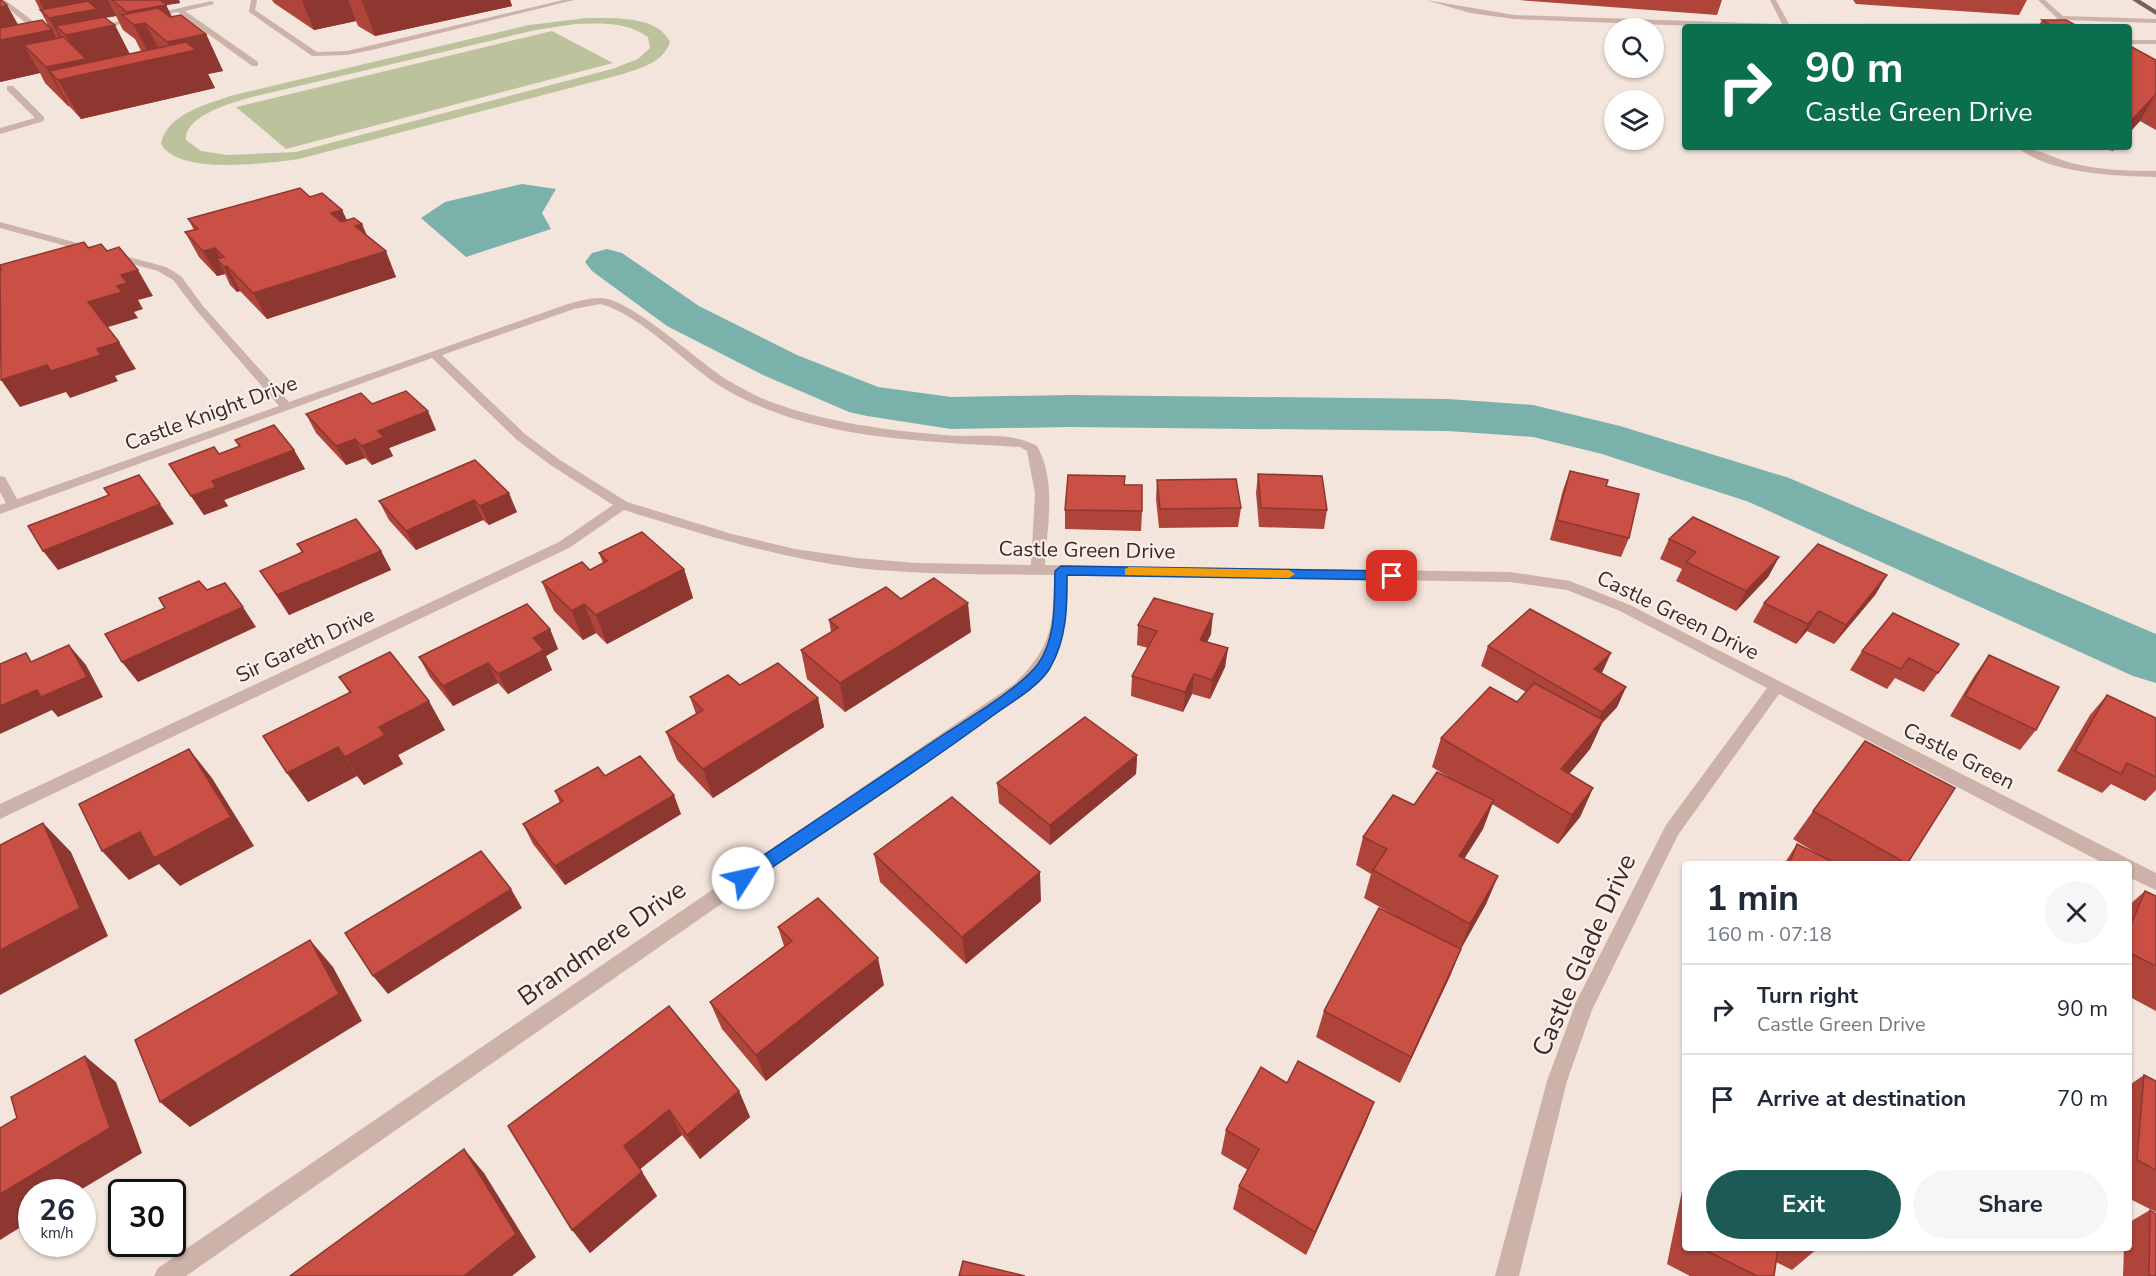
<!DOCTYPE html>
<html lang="en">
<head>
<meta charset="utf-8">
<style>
	body { margin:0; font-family:"Nunito Sans",sans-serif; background:#f6f6f7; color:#1f2937; height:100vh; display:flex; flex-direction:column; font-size:22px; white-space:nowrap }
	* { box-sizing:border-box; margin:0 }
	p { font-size:20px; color:#747a83 }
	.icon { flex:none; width:33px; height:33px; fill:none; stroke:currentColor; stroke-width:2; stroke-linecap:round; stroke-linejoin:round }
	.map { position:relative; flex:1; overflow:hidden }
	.drawer { position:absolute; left:1682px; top:861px; width:450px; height:390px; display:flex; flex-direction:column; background:#fff; border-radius:6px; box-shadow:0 2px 4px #0004 }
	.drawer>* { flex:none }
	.banner { position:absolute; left:1682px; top:24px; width:450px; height:126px; border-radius:6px; box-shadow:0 2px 4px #0004; background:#0b6e4f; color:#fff; overflow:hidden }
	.fabs { position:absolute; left:1604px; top:18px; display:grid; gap:12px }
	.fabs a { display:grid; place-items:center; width:60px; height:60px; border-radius:50%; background:#fff; box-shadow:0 2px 4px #0004; font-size:30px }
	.speed { position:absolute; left:18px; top:1179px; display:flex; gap:12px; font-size:30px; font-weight:700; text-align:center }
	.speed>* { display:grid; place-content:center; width:78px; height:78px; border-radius:50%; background:#fff; box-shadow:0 2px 4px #0004; line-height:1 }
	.speed small { font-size:15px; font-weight:400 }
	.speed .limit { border:3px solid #111; border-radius:9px; background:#fff; color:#111 }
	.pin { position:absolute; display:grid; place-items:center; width:51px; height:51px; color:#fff; margin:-26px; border-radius:12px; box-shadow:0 3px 9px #0006 }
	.me { position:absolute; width:66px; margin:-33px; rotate:55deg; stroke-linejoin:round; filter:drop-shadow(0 0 4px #0008) }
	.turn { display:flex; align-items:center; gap:21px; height:126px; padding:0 24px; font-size:27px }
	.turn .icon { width:78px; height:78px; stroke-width:2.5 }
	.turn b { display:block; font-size:42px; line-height:51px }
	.round { display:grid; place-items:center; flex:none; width:63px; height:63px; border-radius:32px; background:#f6f6f7 }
	.summary { display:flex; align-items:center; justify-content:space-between; height:102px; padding:0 24px }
	h1 { font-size:36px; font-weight:700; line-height:45px }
	.cta { display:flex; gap:12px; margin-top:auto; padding:12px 24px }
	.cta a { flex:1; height:69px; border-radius:36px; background:#1c5b55; color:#fff; font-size:24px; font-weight:700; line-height:69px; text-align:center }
	.cta a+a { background:#f6f6f7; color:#1f2937 }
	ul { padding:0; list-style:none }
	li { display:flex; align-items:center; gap:18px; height:90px; padding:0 24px; border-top:2px solid #e0e1e3 }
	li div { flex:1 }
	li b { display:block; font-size:22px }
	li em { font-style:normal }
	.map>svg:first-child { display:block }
	.green { fill:#bcc39c; fill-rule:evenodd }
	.water { fill:#7ab1ab }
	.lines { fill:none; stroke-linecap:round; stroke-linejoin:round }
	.river { fill:#7ab1ab; fill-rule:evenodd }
	.minor { fill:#ccb2a8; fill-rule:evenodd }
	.major { fill:#7b5f59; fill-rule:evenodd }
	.wall { fill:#ae443a; fill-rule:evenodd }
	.shaded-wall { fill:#8d3730; fill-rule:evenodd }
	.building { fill:#ca4f44; stroke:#8d3730; stroke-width:1.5 }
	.route { fill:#1a73e8; stroke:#114b97; stroke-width:1.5 }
	.slow { fill:#f59e0b }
	.labels { text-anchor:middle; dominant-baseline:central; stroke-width:4.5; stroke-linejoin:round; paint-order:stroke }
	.street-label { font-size:21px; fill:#382b28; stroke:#faf0e9 }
	.near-street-label { font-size:26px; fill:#382b28; stroke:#faf0e9 }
</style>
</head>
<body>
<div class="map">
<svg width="2156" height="1276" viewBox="0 0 2156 1276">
	<rect width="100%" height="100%" fill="#f3e5dc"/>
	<g class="green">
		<path d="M587,18C612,18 658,15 670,42C664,62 641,68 623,74L299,159C268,163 179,176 161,144C167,114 205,105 230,96L529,25ZM575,24C599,23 628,22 648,37L650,48L638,59L612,69L296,152L228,155L201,151L186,140C183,116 234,102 252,97L536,30Z"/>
		<polygon points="552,31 613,63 286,149 236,107"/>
	</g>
	<polygon class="water" points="522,184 556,189 542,213 551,229 466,257 421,218 445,202"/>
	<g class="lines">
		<polygon class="river" points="607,249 622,253 699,306 797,355 878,387 951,397 1070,395 1448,399 1533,405 1620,426 1789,478 2156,634 2156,683 2133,676 1749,502 1602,454 1533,437 1448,431 1070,427 951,429 867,416 849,412 763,375 667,326 592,271 585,262 592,253"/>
		<g class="minor">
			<polygon points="0,0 5,0 49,33 49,37 43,37 0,2"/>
			<polygon points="251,0 257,0 255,10 317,52 347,51 563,0 574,0 376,49 347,55 312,56 249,12"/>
			<polygon points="1426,0 1514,15 1782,24 1770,0 1776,0 1789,24 2055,23 2057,18 2038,0 2045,0 2063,16 2156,19 2156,23 2063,20 2057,27 1720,27 1514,19 1470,13"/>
			<polygon points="212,1 214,4 185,11 258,62 258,66 252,66 178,12 92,30 88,28"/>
			<rect x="2128" y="40" width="28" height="4"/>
			<polygon points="7,86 13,86 44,117 44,121 0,134 0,128 35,118 7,90"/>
			<path d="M2017,147C2035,147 2053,158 2071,163C2099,170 2128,171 2156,171V177C2116,176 2049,174 2017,147Z"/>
			<path d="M0,222L166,267L181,276L203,306L289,402L568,304C578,301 590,298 600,298C631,298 699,363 729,381C743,389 759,398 774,403C829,423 886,430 944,435C973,438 1012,431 1037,446C1057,481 1047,528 1045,565L1510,572L1570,581L1630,605L2156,873V890L2128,877V864H2105L1779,694L1678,835L1592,1010L1567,1081L1519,1276H1495L1547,1081L1576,1002L1666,825L1767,688L1620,611L1567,590L1510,582L1068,575C1068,628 1064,653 1026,692L186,1276H154L158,1268L1014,684C1053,646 1053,626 1054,575C989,574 923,575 858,568C778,558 701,534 624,510L569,548L0,819V804L559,542L613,505L552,466L517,440L432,358L0,514V505L6,503L0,492V476L5,477L17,499L279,406L196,310L173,280L158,271L0,228ZM600,304C640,314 684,363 720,386C808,440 921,441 1020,447L1027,451L1035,493L1031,565L916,563L857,558L795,549L732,534L627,502L560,460L525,434L442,355L574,309Z"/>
		</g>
		<polygon class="major" points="2132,0 2140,0 2156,10 2156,15"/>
	</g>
	<g class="wall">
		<path d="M35,0H179L180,3L166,5L172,17L206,34L223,71L208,74L215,88L81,119L72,109L69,106H68L45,83L40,73L0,82L18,24L49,27ZM116,16L123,30L135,39L141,51L129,54L105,18Z"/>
		<polygon points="272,0 510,0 512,6 375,36 358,26 356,21 314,30 274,3"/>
		<polygon points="1519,0 1722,0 1717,15"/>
		<polygon points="1853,0 2027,0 2019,15 1856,4"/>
		<polygon points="2042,20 2079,27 2038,27"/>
		<polygon points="2128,45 2156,60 2156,130 2140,121 2128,134"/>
		<polygon points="2097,147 2116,147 2113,151"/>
		<polygon points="310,197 342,210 347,220 367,236 396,277 267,319 240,291 237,292 230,285 225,274 217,276 199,257 185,232 194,230 188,219"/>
		<polygon points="372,404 436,430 389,448 393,456 372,465 365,458 346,465 316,433 306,414"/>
		<polygon points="235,440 294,450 305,469 224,500 228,506 204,515 169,464 219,454 239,447"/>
		<polygon points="475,460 517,512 489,525 483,520 416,550 389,520 379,501"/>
		<polygon points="1570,471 1606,486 1629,538 1621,557 1550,540 1563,490"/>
		<polygon points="1258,474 1327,510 1324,529 1259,527 1256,493"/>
		<polygon points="1157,480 1241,508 1238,527 1159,528 1156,499"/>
		<polygon points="1124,485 1142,511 1141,531 1065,529 1065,510"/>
		<polygon points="1669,539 1779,557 1768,577 1736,611 1676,581 1682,569 1660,559"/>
		<polygon points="297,544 381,551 391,570 289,615 260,571 302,553"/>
		<polygon points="599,553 684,569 693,598 607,644 596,633 583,640 554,611 542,582 590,570 603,563"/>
		<polygon points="1887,575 1875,595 1834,644 1807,631 1796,644 1753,622 1764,603"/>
		<polygon points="901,599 971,632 845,712 807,679 801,650 831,632 829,620"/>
		<polygon points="1138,625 1211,634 1207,642 1228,648 1225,667 1210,699 1192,694 1183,712 1131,696 1132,676 1148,648 1137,645"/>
		<polygon points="550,629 558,649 546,656 552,670 508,694 498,683 453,706 430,677 419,657"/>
		<polygon points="1959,644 1924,692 1895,678 1887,689 1850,670 1862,651"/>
		<polygon points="1488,646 1602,673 1626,687 1617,707 1602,723 1590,749 1569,774 1593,788 1580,817 1558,844 1492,804 1483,829 1464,859 1498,876 1486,904 1461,949 1450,976 1400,1083 1316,1037 1324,1011 1406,922 1364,898 1371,874 1356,865 1363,837 1414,805 1453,780 1432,767 1441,738 1517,702 1526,692 1481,666"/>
		<polygon points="1989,655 2036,730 2020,750 1950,716 1975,675"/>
		<polygon points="339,677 445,730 398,755 403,764 364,785 357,776 308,802 287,773 349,692"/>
		<polygon points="740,685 818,698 824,727 713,798 677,760 666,732 696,714 690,697"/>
		<polygon points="2107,695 2156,718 2156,790 2145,801 2111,784 2102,793 2057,771 2090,715"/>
		<polygon points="1137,755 1136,774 1050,845 999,803 997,783"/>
		<polygon points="605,776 681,814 565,885 533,844 523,824 560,803 555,791"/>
		<polygon points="1813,811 1907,864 1784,864 1797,844 1826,859 1793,839"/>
		<polygon points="874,854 1041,901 966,964 880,882"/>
		<polygon points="2145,891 2156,896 2156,1011 2128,996 2128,906"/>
		<polygon points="778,927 884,985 766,1081 722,1029 710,1002 784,946"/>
		<polygon points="2144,1075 2156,1081 2156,1212 2128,1198 2128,1086"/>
		<polygon points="1287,1083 1374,1102 1364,1127 1306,1255 1233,1209 1239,1186 1248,1170 1221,1154 1226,1130"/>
		<polygon points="739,1091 750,1117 700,1159 682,1135 640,1169 657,1196 590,1253 508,1126"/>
		<polygon points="1684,1181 1684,1248 1818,1248 1792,1270 1776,1262 1774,1276 1690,1276 1667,1264"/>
		<polygon points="2150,1210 2156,1276 2123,1276 2124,1248 2128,1248 2128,1223"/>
	</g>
	<g class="shaded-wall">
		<path d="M39,0H108L116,16L102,18L115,25L134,62L152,60L127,12L141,0H179L180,3L166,5L183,39L206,34L223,71L208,74L215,88L81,119L58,80L50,71L69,106H68L46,67L24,45L40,73L0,82V7L7,5L24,35L52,30L70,62L80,60L66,35L56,27L71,54H69ZM145,23L167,42L174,55L163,57Z"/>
		<polygon points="302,0 348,0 356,21 314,30"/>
		<polygon points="360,0 510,0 512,6 375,36 362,1"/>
		<polygon points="2156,94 2140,121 2128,134 2128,125 2131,121"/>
		<polygon points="342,210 353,235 331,213"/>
		<polygon points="362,224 373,249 355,226"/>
		<polygon points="215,248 225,266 227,266 240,291 237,292 224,267 217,259 225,274 217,276 203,251"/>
		<polygon points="386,251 396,277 267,319 253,293"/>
		<polygon points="138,270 153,296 138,300 143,309 134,312 138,318 105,328 88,302 117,286 121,275"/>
		<polygon points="119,342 136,369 115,376 118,381 70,398 66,392 20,407 1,380"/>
		<polygon points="428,411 436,430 389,448 393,456 372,465 362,446 378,431"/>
		<polygon points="355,439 365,458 346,465 336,446"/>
		<polygon points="294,450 305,469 224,500 228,506 204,515 191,496 212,481"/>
		<polygon points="509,493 517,512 489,525 480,506"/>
		<polygon points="474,500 483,520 416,550 406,531"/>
		<polygon points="160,504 174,524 58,570 43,551"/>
		<polygon points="381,551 391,570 289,615 277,595"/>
		<polygon points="1779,557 1768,577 1736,611 1746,591"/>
		<polygon points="684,569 693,598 607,644 596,615"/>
		<polygon points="1887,575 1875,595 1834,644 1846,625"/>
		<polygon points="968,603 971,632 845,712 840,683"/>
		<polygon points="584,604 596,633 583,640 572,611"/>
		<polygon points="243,607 256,627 138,682 122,662"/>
		<polygon points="1819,611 1807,631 1796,644 1808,624"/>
		<polygon points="1213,614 1211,634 1198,660 1200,640"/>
		<polygon points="550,629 558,649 546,656 552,670 508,694 498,674 533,638"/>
		<polygon points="69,645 86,665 103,697 58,717 52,710 0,734 0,706"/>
		<polygon points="1228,648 1225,667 1210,699 1212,680"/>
		<polygon points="1611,653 1602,673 1586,689 1594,669"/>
		<polygon points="488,663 498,683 453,706 443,686"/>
		<polygon points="1194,674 1192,694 1183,712 1185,692"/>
		<polygon points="1626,687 1617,707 1602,723 1590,749 1549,798 1561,769 1593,731 1602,712"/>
		<polygon points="818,698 824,727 713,798 703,769"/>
		<polygon points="429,701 445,730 398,755 403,764 364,785 345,757 379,727"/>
		<polygon points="338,747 357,776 308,802 287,773"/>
		<polygon points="189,749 212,778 254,846 180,886 159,864 129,880 102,851"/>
		<polygon points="1137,755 1136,774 1050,845 1050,825"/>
		<polygon points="1593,788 1580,817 1558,844 1572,815"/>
		<polygon points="674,795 681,814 565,885 555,866"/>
		<polygon points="1494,800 1483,829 1448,884 1459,856"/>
		<polygon points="43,823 71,852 108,936 0,995 0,950"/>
		<polygon points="1040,872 1041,901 966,964 962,937"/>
		<polygon points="1498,876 1486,904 1459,952 1470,924"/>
		<polygon points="511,889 522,908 388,994 373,976"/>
		<polygon points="310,940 333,967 362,1021 190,1127 160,1102"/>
		<polygon points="1461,949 1450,976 1400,1083 1411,1057"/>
		<polygon points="878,958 884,985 766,1081 756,1055"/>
		<polygon points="85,1056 116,1082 142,1153 77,1192 32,1192 32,1220 0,1240 0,1194"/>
		<polygon points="739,1091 750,1117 700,1159 687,1135"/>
		<polygon points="1374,1102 1364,1127 1306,1255 1315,1232"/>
		<polygon points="669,1110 682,1135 639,1170 624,1146"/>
		<polygon points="464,1149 484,1173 536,1257 512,1276 464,1276"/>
		<polygon points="642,1172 657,1196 590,1253 572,1230"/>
	</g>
	<g class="building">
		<polygon points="0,0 1,0 7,5 0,7"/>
		<polygon points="112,0 160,0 166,5 127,12"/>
		<polygon points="88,1 97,9 49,18 40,10"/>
		<polygon points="158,8 170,17 181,15 206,34 167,42 145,23 134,25 122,15"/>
		<polygon points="104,17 115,25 66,35 56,26"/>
		<polygon points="42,20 52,30 0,40 0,28"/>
		<polygon points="2042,20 2066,20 2079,27 2054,27"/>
		<polygon points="64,37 86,59 46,67 24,45"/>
		<polygon points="186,42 196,50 58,80 49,71"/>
		<polygon points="2128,45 2156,60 2156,94 2131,121 2128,121"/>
		<polygon points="300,188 310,197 322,193 342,210 331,213 341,222 354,218 362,224 355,226 386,251 253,293 227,266 224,267 217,259 224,257 215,248 203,251 185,232 198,229 188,219"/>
		<polygon points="84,242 88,248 101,244 107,251 119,247 138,270 121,275 127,283 117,286 122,292 88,302 119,342 97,349 101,355 51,371 47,365 1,380 0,270 1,270 0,265"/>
		<polygon points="406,391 428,411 378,431 384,437 362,446 355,439 336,446 306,414 361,393 372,404"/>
		<polygon points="274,425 294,450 212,481 216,487 191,496 169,464 214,447 219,454 240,446 235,440"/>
		<polygon points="475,460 509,493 480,506 474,500 406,531 379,501"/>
		<polygon points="1570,471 1608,480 1606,486 1639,494 1629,538 1557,520"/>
		<polygon points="1258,474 1322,476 1327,510 1261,508"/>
		<polygon points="139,475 160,504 43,551 28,526 109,495 104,488"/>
		<polygon points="1068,475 1125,476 1124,485 1142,485 1142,511 1065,510"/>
		<polygon points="1236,479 1241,508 1160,509 1157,480"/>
		<polygon points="1693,517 1779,557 1746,591 1686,562 1696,552 1669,539"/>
		<polygon points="356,519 381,551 277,595 260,571 303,552 297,544"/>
		<polygon points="642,532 684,569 596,615 584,604 572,611 542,582 582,562 590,570 607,561 599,553"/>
		<polygon points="1818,544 1887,575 1846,625 1819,611 1808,624 1764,603"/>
		<polygon points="934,578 968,603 840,683 801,650 838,628 829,620 886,587 901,599"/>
		<polygon points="199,581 207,590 225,583 243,607 122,662 105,634 165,608 159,598"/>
		<polygon points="1154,598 1213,614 1200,640 1228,648 1212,680 1194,674 1185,692 1132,676 1157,631 1138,625"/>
		<polygon points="527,604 550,629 533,638 544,650 498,674 488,663 443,686 419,657"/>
		<polygon points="1530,609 1611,653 1594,669 1626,687 1602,712 1488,646"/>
		<polygon points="1893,613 1959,644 1938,673 1909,658 1901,669 1862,651"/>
		<polygon points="69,645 87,677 41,697 37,690 0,706 0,664 26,653 31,662"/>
		<polygon points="390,652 429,701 379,727 385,735 345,757 338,747 287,773 263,736 351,692 339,677"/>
		<polygon points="1989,655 2059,687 2036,730 1965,696"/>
		<polygon points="778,663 818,698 703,769 666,732 703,710 690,697 728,675 740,685"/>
		<polygon points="1534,683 1603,720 1561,769 1593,788 1572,815 1441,738 1490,687 1517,702"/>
		<polygon points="2107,695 2156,718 2156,777 2127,763 2121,774 2075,751"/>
		<polygon points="1085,717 1137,755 1050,825 997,783"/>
		<polygon points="1865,741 1955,788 1907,864 1813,811"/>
		<polygon points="189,749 231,817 154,858 140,832 102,851 79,804"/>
		<polygon points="640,756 674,795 555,866 523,824 563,801 555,791 598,767 605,776"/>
		<polygon points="1437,772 1494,800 1459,856 1498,876 1470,924 1373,870 1387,849 1363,837 1393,795 1414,805"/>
		<polygon points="952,797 1040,872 962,937 874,854"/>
		<polygon points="43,823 80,908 0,950 0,845"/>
		<polygon points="1797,844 1837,864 1789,864"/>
		<polygon points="481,851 511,889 373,976 345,933"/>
		<polygon points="2145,891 2156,896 2156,966 2128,952 2128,932"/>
		<polygon points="818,898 878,958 756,1055 710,1002 792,941 778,927"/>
		<polygon points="1379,908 1461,949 1411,1057 1324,1011"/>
		<polygon points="310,940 339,994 160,1102 135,1040"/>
		<polygon points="669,1006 739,1091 687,1135 669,1110 624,1146 642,1172 572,1230 508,1126"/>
		<polygon points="85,1056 110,1128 0,1194 0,1128 17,1118 11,1097"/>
		<polygon points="1298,1061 1374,1102 1315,1232 1239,1186 1259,1149 1226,1130 1261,1067 1287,1083"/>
		<polygon points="2144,1075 2156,1081 2156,1170 2137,1160"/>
		<polygon points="464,1149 516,1234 464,1276 290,1276"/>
		<polygon points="2150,1210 2156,1214 2156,1276 2149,1276"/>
		<polygon points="1701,1248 1778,1248 1774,1276 1757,1276"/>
		<polygon points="963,1261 1025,1276 959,1276"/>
	</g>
	<path class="route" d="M1061,566L1392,571L1398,576L1392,580L1067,575C1067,608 1067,638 1050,668C1037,689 1006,705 987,720C909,777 828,829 749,883H737L735,878L737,873C806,827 874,781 943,735C969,718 1020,688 1038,664C1057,637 1054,601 1055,571Z"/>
	<polygon class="slow" points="1129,567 1289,570 1295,574 1289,578 1125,575 1125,569"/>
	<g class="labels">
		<g class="street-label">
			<text transform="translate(211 413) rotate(-20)">Castle Knight Drive</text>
			<text transform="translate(1087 550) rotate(1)">Castle Green Drive</text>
			<text transform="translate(1678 615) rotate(26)">Castle Green Drive</text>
			<text transform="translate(305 645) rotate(-25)">Sir Gareth Drive</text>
			<text transform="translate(1959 756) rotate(27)">Castle Green</text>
		</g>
		<g class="near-street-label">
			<text transform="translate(602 943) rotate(-35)">Brandmere Drive</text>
			<text transform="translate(1584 955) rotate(-66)">Castle Glade Drive</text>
		</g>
	</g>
</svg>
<div class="fabs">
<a><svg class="icon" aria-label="search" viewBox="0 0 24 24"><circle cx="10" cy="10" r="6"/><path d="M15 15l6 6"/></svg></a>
<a><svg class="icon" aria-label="layers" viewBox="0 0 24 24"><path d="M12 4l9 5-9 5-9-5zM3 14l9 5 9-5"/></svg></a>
</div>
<div class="speed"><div>26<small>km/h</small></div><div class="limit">30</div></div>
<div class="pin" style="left:1392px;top:576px;background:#d93025"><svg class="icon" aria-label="arrive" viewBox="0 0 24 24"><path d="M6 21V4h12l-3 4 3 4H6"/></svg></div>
<svg class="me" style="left:743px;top:878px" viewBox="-20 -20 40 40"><circle r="19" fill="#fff"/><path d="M0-13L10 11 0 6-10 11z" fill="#1a73e8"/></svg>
<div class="banner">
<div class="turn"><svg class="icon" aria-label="right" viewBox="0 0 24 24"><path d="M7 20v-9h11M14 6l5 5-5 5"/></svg><div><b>90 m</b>Castle Green Drive</div></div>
</div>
<section class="drawer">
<div class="summary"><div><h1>1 min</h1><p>160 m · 07:18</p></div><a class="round"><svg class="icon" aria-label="close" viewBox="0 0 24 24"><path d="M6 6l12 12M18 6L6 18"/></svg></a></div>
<ul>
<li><svg class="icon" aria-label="right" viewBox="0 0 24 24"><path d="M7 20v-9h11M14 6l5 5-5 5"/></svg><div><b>Turn right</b><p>Castle Green Drive</p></div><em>90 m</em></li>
<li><svg class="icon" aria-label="arrive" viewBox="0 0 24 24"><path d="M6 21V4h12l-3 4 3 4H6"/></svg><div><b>Arrive at destination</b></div><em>70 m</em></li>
</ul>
<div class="cta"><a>Exit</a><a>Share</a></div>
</section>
</div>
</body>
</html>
